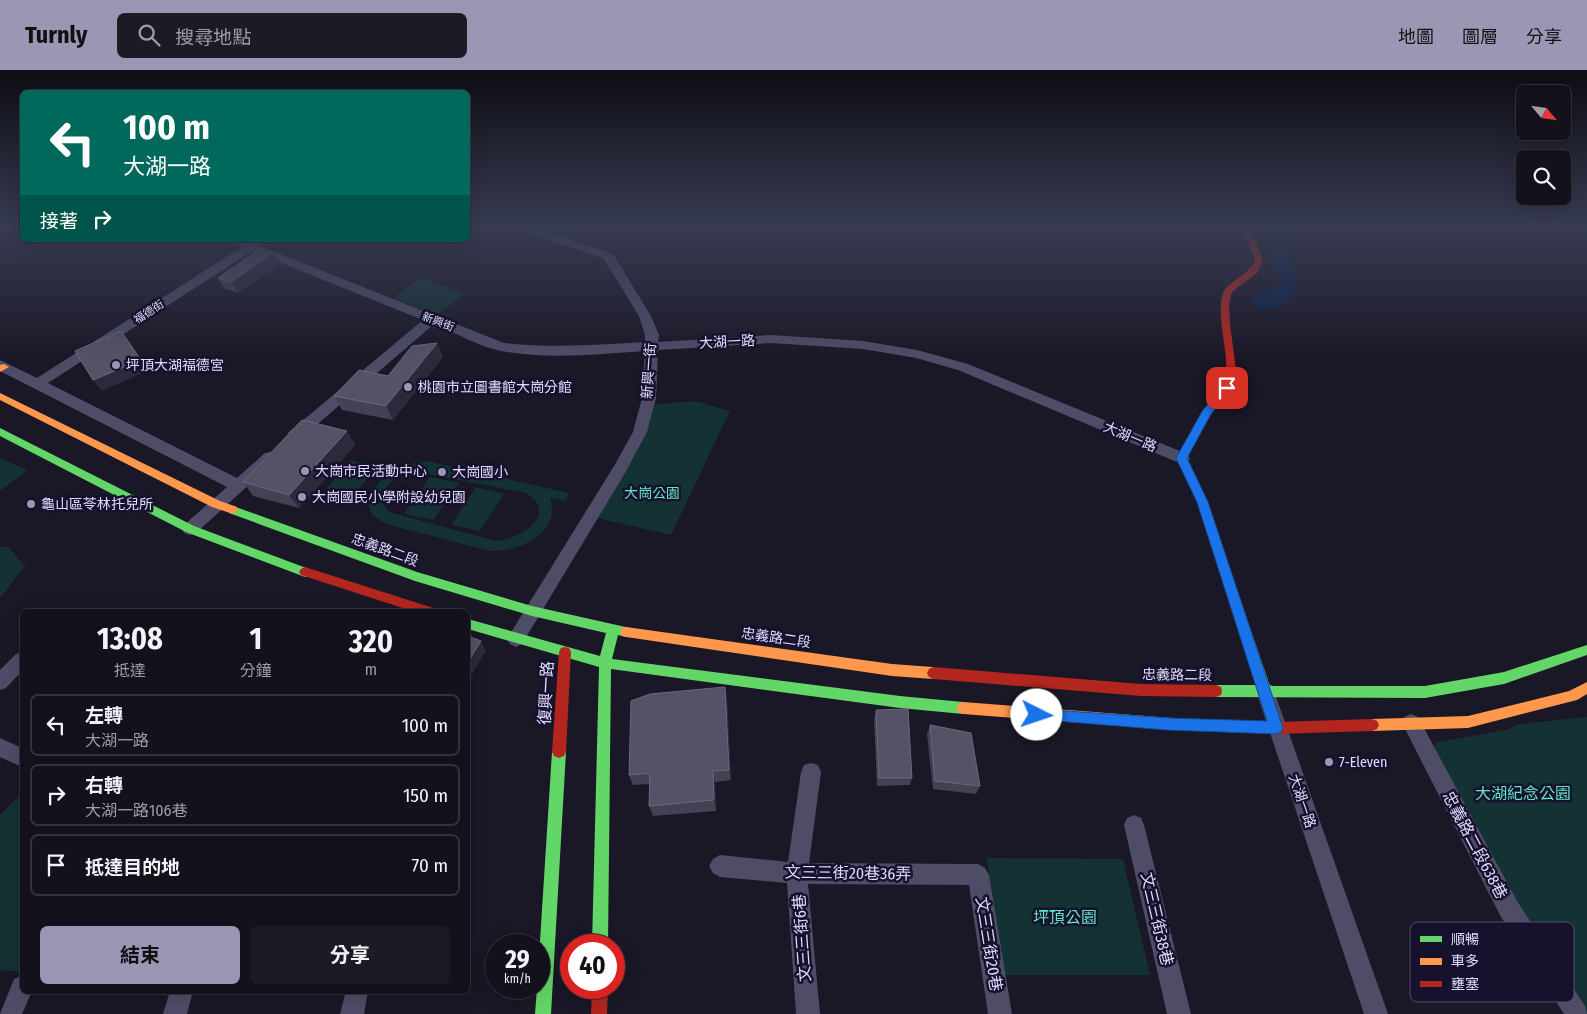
<!DOCTYPE html>
<html lang="zh-TW">
<head>
<meta charset="utf-8">
<style>
	body { margin:0; font-family:"Fira Sans Condensed","Noto Sans TC",sans-serif; background:#1d1a25; color:#f1f3f6; height:100vh; display:flex; flex-direction:column; font-size:19px; white-space:nowrap }
	* { box-sizing:border-box; margin:0 }
	p { font-size:16px; color:#9d9da3 }
	.icon { flex:none; width:28px; height:28px; fill:none; stroke:currentColor; stroke-width:2; stroke-linecap:round; stroke-linejoin:round }
	.map { position:relative; flex:1; overflow:hidden }
	.details { position:absolute; left:20px; top:539px; width:450px; height:385px; display:flex; flex-direction:column; background:#14111c; border-radius:8px; box-shadow:0 5px 20px #0002,0 0 0 1px #33313b }
	.details>* { flex:none }
	.guide { position:absolute; left:20px; top:20px; width:450px; height:152px; border-radius:8px; box-shadow:0 5px 20px #0002,0 0 0 1px #33313b; background:#00695c; color:#fff; overflow:hidden }
	.needle { width:32px; rotate:119deg }
	.buttons { position:absolute; left:1516px; top:15px; display:grid; gap:10px }
	.buttons a { display:grid; place-items:center; width:55px; height:55px; border-radius:8px; background:#14111c; box-shadow:0 5px 20px #0002,0 0 0 1px #33313b; font-size:25px }
	.speed { position:absolute; left:485px; top:864px; display:flex; gap:10px; font-size:25px; font-weight:700; text-align:center }
	.speed>* { display:grid; place-content:center; width:65px; height:65px; border-radius:50%; background:#14111c; box-shadow:0 5px 20px #0002,0 0 0 1px #33313b; line-height:1 }
	.speed small { font-size:12px; font-weight:400 }
	.speed .limit { border:8px solid #d22; background:#fff; color:#111 }
	.pin { position:absolute; display:grid; place-items:center; width:42px; height:42px; color:#fff; margin:-21px; border-radius:10px; box-shadow:0 2px 8px #0006 }
	.me { position:absolute; width:55px; margin:-28px; rotate:94deg; stroke-linejoin:round; filter:drop-shadow(0 0 4px #0008) }
	.turn { display:flex; align-items:center; gap:18px; height:105px; padding:0 20px; font-size:22px }
	.turn .icon { width:65px; height:65px; stroke-width:2.5 }
	.turn b { display:block; font-size:35px; line-height:42px }
	.then { display:flex; align-items:center; height:48px; padding:0 20px; background:#0003; gap:10px; font-size:19px }
	.eta { display:flex; justify-content:space-evenly; align-items:center; height:85px; text-align:center }
	.eta b { font-size:30px; font-weight:700; line-height:35px }
	.action { display:flex; gap:10px; margin-top:auto; padding:10px 20px }
	.action a { flex:1; height:58px; border-radius:8px; background:#9b96b3; color:#111; font-size:20px; font-weight:700; line-height:58px; text-align:center }
	.action a+a { background:#1d1a25; color:#f1f3f6 }
	ul { padding:0; list-style:none }
	li { display:flex; align-items:center; gap:15px; height:62px; margin:0 10px 8px; padding:0 10px; border:2px solid #33313b; border-radius:8px }
	li div { flex:1 }
	li b { display:block; font-size:19px }
	li em { font-style:normal }
	header { display:flex; align-items:center; gap:30px; box-sizing:border-box; height:70px; padding:0 25px; background:#9b96b3; color:#111 }
	header strong { font-size:24px }
	nav { display:flex; gap:28px; margin-inline-start:auto; font-size:18px }
	.search { width:350px; height:45px; background:#1d1a25; display:flex; align-items:center; gap:12px; box-sizing:border-box; padding:0 18px; border-radius:8px; color:#9d9da3; font-size:19px }
	.map>svg:first-child { display:block }
	.green { fill:#143233; fill-rule:evenodd }
	.water { fill:#0b2049 }
	.lines { fill:none; stroke-linecap:round; stroke-linejoin:round }
	.street { fill:#4e4c67; fill-rule:evenodd }
	.fast { fill:#63d668; fill-rule:evenodd }
	.slow { fill:#ff974d; fill-rule:evenodd }
	.jam { fill:#b3261e; fill-rule:evenodd }
	.wall { fill:#454154 }
	.shaded-wall { fill:#2d293a }
	.building { fill:#555166; stroke:#6b677e }
	.route { fill:#1a73e8; stroke:#114b97 }
	.poi-dot { fill:#9b96b3; stroke:#16112c; stroke-width:2 }
	.labels { text-anchor:middle; dominant-baseline:central; stroke-width:5; stroke-linejoin:round; paint-order:stroke }
	.far-street-label { font-size:11px; fill:#e0dbff; stroke:#16112c }
	.street-label { font-size:14px; fill:#e0dbff; stroke:#16112c }
	.poi-label { font-size:14px; fill:#e0dbff; stroke:#16112c; text-anchor:start }
	.park-label { font-size:14px; fill:#63e4c5; stroke:#16112c }
	.near-street-label { font-size:16px; fill:#e0dbff; stroke:#16112c }
	.near-park-label { font-size:16px; fill:#63e4c5; stroke:#16112c }
	.key { fill:#16112c; stroke:#534e6b; stroke-width:1 }
	.key-label { font-size:14px; fill:#e0dbff }
</style>
</head>
<body>
<header>
<strong>Turnly</strong>
<div class="search"><svg class="icon" aria-label="search" viewBox="0 0 24 24"><circle cx="10" cy="10" r="6"/><path d="M15 15l6 6"/></svg>搜尋地點</div>
<nav><a>地圖</a><a>圖層</a><a>分享</a></nav>
</header>
<div class="map">
<svg width="1587" height="944" viewBox="0 0 1587 944">
	<rect width="100%" height="100%" fill="#1a1726"/>
	<g class="green">
		<polygon points="421,207 464,224 437,245 393,228"/>
		<polygon points="695,331 730,341 671,465 597,448 651,335"/>
		<polygon points="0,388 27,400 0,421"/>
		<polygon points="350,390 377,396 349,432 321,426"/>
		<path d="M427,391L569,423L565,431L550,428C562,463 519,482 490,481L386,454C382,451 376,448 373,445C360,429 382,405 397,399C406,394 416,393 427,391ZM417,402L526,423C560,443 520,470 496,471L389,442L381,431C385,412 399,404 417,402Z"/>
		<polygon points="430,407 459,413 433,450 404,444"/>
		<polygon points="476,417 504,424 480,461 451,455"/>
		<polygon points="0,477 8,477 25,496 0,528"/>
		<polygon points="1587,647 1587,944 1472,768 1432,680 1437,672 1506,660 1519,654"/>
		<polygon points="22,723 22,902 0,900 0,745"/>
		<polygon points="987,788 1123,789 1150,905 1001,905"/>
	</g>
	<path class="water" d="M1264,158H1298L1299,160L1283,164L1291,176L1296,223C1283,236 1276,240 1258,239L1251,226L1269,220L1283,211L1277,201Z"/>
	<g class="lines">
		<g class="street">
			<path d="M520,158H536L613,184L651,246L659,265L658,272L771,265L863,271L917,280L968,294L1187,384L1190,388L1187,392L1182,393L1177,392L958,300L916,288L863,279L771,273L658,280L656,328L647,362L625,403L522,574L516,577L510,574L507,569L510,564L614,396L633,362L642,328L645,281C598,284 549,290 502,281C482,278 454,262 434,254L299,370L294,371L289,370L287,366L289,362L423,250L252,181L48,313L237,408L265,383L270,382L275,383L278,387L275,391L196,463L190,465L184,463L182,459L184,455L227,417L0,301V290L37,308L242,177L229,170C240,170 251,169 261,170L263,173L260,176L504,273C552,278 597,275 645,272V265L639,246L604,189L522,160Z"/>
			<polygon points="22,582 22,601 6,618 0,620 0,600 16,584"/>
			<polygon points="1265,613 1272,615 1274,621 1388,944 1364,944 1256,621 1258,615"/>
			<polygon points="1411,644 1418,647 1517,831 1585,936 1587,944 1564,944 1501,847 1402,653 1404,647"/>
			<polygon points="0,668 22,678 22,697 0,687"/>
			<polygon points="811,693 818,695 821,702 809,793 978,794 985,798 989,805 1012,944 988,944 969,815 808,814 820,944 796,944 787,813 720,807 713,803 709,796 713,789 720,785 788,792 801,702 804,695"/>
			<polygon points="1134,745 1141,748 1144,755 1191,944 1167,944 1124,755 1127,748"/>
			<polygon points="22,906 22,921 32,921 22,944 0,944 14,909"/>
			<polygon points="170,921 193,921 187,944 163,944"/>
			<polygon points="346,921 368,921 364,944 340,944"/>
		</g>
		<g class="fast">
			<polygon points="1205,342 1210,345 1187,388 1207,432 1270,616 1425,616 1504,602 1587,575 1587,585 1504,614 1425,628 1216,627 1211,625 1210,621 1211,617 1216,615 1257,615 1197,432 1177,388 1201,343"/>
			<polygon points="0,358 194,456 309,499 311,502 309,505 305,507 186,462 0,366"/>
			<polygon points="233,436 417,502 532,536 630,558 632,562 630,566 626,567 618,565 612,589 900,626 963,632 968,634 969,638 968,642 963,644 900,638 611,599 608,875 592,875 599,597 468,559 468,549 600,586 606,563 532,546 415,511 229,443 228,440"/>
			<polygon points="559,676 564,678 566,682 551,944 535,944 537,918 539,918 539,887 552,682 554,678"/>
		</g>
		<g class="slow">
			<polygon points="4,294 9,297 0,302 0,295"/>
			<polygon points="0,323 220,431 237,437 238,440 233,444 212,437 0,330"/>
			<polygon points="626,557 892,594 933,597 937,599 939,603 937,607 933,609 892,606 626,567 622,566 620,562 622,558"/>
			<polygon points="1587,612 1587,624 1577,630 1468,658 1372,661 1367,659 1365,655 1367,651 1372,649 1468,646 1569,621"/>
			<polygon points="963,632 1172,648 1177,650 1179,654 1177,658 1172,660 963,644 958,642 957,638 958,634"/>
		</g>
		<g class="jam">
			<path d="M1243,158H1251L1263,191L1257,203L1232,222L1229,234L1230,254L1236,300L1232,319L1209,347L1205,348L1200,345C1206,336 1217,328 1222,318C1235,294 1214,252 1223,223C1226,213 1248,205 1255,191Z"/>
			<polygon points="305,497 427,536 431,537 433,541 412,541 301,505 299,502 301,499"/>
			<polygon points="565,577 569,578 571,582 566,682 564,686 559,688 554,686 552,682 559,582 561,578"/>
			<polygon points="933,597 1141,614 1216,615 1221,617 1222,621 1221,625 1216,627 1141,626 933,609 929,607 927,603 929,599"/>
			<polygon points="1172,648 1276,652 1372,649 1377,651 1379,655 1377,659 1372,661 1276,664 1172,660 1167,658 1165,654 1167,650"/>
			<polygon points="592,918 608,918 607,944 591,944"/>
		</g>
	</g>
	<g class="wall">
		<polygon points="279,194 238,223 224,218 218,208"/>
		<polygon points="443,287 393,350 342,340 334,326"/>
		<polygon points="347,361 355,375 299,438 253,426 243,412"/>
		<polygon points="725,617 727,629 731,710 715,712 716,741 653,746 649,736 649,714 633,715 629,705"/>
		<polygon points="876,640 912,708 910,715 877,716 874,649"/>
		<polygon points="930,655 980,716 976,724 933,719 927,664"/>
	</g>
	<g class="shaded-wall">
		<polygon points="273,183 279,194 238,223 231,212"/>
		<polygon points="121,261 149,300 102,321 93,310"/>
		<polygon points="437,273 443,287 393,350 386,336"/>
		<polygon points="347,361 355,375 299,438 289,425"/>
		<polygon points="481,571 486,581 468,610 468,592"/>
		<polygon points="725,617 727,629 731,710 729,700"/>
		<polygon points="713,701 715,712 716,741 714,730"/>
	</g>
	<g class="building">
		<polygon points="261,178 273,183 231,212 218,208"/>
		<polygon points="121,261 141,290 93,310 75,281"/>
		<polygon points="437,273 386,336 334,326 359,300 388,306 412,276"/>
		<polygon points="302,350 347,361 289,425 243,412"/>
		<polygon points="468,566 481,571 468,592"/>
		<polygon points="725,617 729,700 713,701 714,730 649,736 650,703 629,705 631,631 650,624"/>
		<polygon points="908,639 912,708 879,708 876,640"/>
		<polygon points="930,655 971,663 980,716 935,711"/>
	</g>
	<linearGradient id="sky" x2="0" y2="1"><stop stop-color="#0e0d15"/><stop offset="0.54" stop-color="#383c52"/><stop offset="1" stop-color="#383c52" stop-opacity="0"/></linearGradient>
	<rect width="1587" height="290" fill="url(#sky)"/>
	<polygon class="route" points="1227,315 1232,318 1211,344 1187,388 1208,432 1283,658 1281,662 1276,664 1168,660 1032,649 1030,645 1032,641 1037,639 1168,648 1267,651 1197,432 1176,388 1203,340 1223,316"/>
	<g class="poi-dot">
		<circle cx="116" cy="295" r="5"/>
		<circle cx="408" cy="317" r="5"/>
		<circle cx="305" cy="401" r="5"/>
		<circle cx="442" cy="402" r="5"/>
		<circle cx="302" cy="427" r="5"/>
		<circle cx="31" cy="434" r="5"/>
		<circle cx="1329" cy="692" r="5"/>
	</g>
	<g class="labels">
		<g class="far-street-label">
			<text transform="translate(149 242) rotate(-33)">福德街</text>
			<text transform="translate(438 252) rotate(21)">新興街</text>
		</g>
		<g class="street-label">
			<text transform="translate(727 272) rotate(-3)">大湖一路</text>
			<text transform="translate(649 301) rotate(-86)">新興一街</text>
			<text transform="translate(1130 367) rotate(23)">大湖一路</text>
			<text transform="translate(385 480) rotate(20)">忠義路二段</text>
			<text transform="translate(776 568) rotate(8)">忠義路二段</text>
			<text transform="translate(1177 605) rotate(1)">忠義路二段</text>
			<text transform="translate(1302 731) rotate(71)">大湖一路</text>
		</g>
		<g class="poi-label">
			<text x="126" y="295">坪頂大湖福德宮</text>
			<text x="418" y="317">桃園市立圖書館大崗分館</text>
			<text x="315" y="401">大崗市民活動中心</text>
			<text x="452" y="402">大崗國小</text>
			<text x="312" y="427">大崗國民小學附設幼兒園</text>
			<text x="41" y="434">龜山區苓林托兒所</text>
			<text x="1339" y="692">7-Eleven</text>
		</g>
		<g class="park-label">
			<text x="652" y="423">大崗公園</text>
		</g>
		<g class="near-street-label">
			<text transform="translate(546 623) rotate(-87)">復興一路</text>
			<text transform="translate(1475 775) rotate(62)">忠義路二段638巷</text>
			<text transform="translate(848 803) rotate(1)">文三三街20巷36弄</text>
			<text transform="translate(1157 849) rotate(77)">文三三街38巷</text>
			<text transform="translate(802 868) rotate(-94)">文三三街6巷</text>
			<text transform="translate(989 874) rotate(81)">文三三街20巷</text>
		</g>
		<g class="near-park-label">
			<text x="1523" y="723">大湖紀念公園</text>
			<text x="1065" y="847">坪頂公園</text>
		</g>
	</g>
	<rect x="1410" y="852" width="164" height="80" rx="8" class="key"/>
	<rect x="1420" y="866" width="22" height="6" fill="#63d668"/>
	<rect x="1420" y="888" width="22" height="7" fill="#ff974d"/>
	<rect x="1420" y="911" width="22" height="6" fill="#b3261e"/>
	<g class="key-label">
		<text x="1451" y="874">順暢</text>
		<text x="1451" y="896">車多</text>
		<text x="1451" y="919">壅塞</text>
	</g>
</svg>
<div class="buttons">
<a><svg class="needle" viewBox="-14 -14 28 28"><path d="M0-13l5 13h-10z" fill="#e53935"/><path d="M0 13l5-13h-10z" fill="#9d9da3"/></svg></a>
<a><svg class="icon" aria-label="search" viewBox="0 0 24 24"><circle cx="10" cy="10" r="6"/><path d="M15 15l6 6"/></svg></a>
</div>
<div class="speed"><div>29<small>km/h</small></div><div class="limit">40</div></div>
<div class="pin" style="left:1227px;top:318px;background:#d93025"><svg class="icon" aria-label="arrive" viewBox="0 0 24 24"><path d="M6 21V4h12l-3 4 3 4H6"/></svg></div>
<svg class="me" style="left:1037px;top:645px" viewBox="-20 -20 40 40"><circle r="19" fill="#fff"/><path d="M0-13L10 11 0 6-10 11z" fill="#1a73e8"/></svg>
<div class="guide">
<div class="turn"><svg class="icon" aria-label="left" viewBox="0 0 24 24"><path d="M17 20v-9H6M10 6l-5 5 5 5"/></svg><div><b>100 m</b>大湖一路</div></div>
<div class="then">接著<svg class="icon" aria-label="right" viewBox="0 0 24 24"><path d="M7 20v-9h11M14 6l5 5-5 5"/></svg></div>
</div>
<section class="details">
<div class="eta">
<div><b>13:08</b><p>抵達</p></div>
<div><b>1</b><p>分鐘</p></div>
<div><b>320</b><p>m</p></div>
</div>
<ul>
<li><svg class="icon" aria-label="left" viewBox="0 0 24 24"><path d="M17 20v-9H6M10 6l-5 5 5 5"/></svg><div><b>左轉</b><p>大湖一路</p></div><em>100 m</em></li>
<li><svg class="icon" aria-label="right" viewBox="0 0 24 24"><path d="M7 20v-9h11M14 6l5 5-5 5"/></svg><div><b>右轉</b><p>大湖一路106巷</p></div><em>150 m</em></li>
<li><svg class="icon" aria-label="arrive" viewBox="0 0 24 24"><path d="M6 21V4h12l-3 4 3 4H6"/></svg><div><b>抵達目的地</b></div><em>70 m</em></li>
</ul>
<div class="action"><a>結束</a><a>分享</a></div>
</section>
</div>
</body>
</html>
